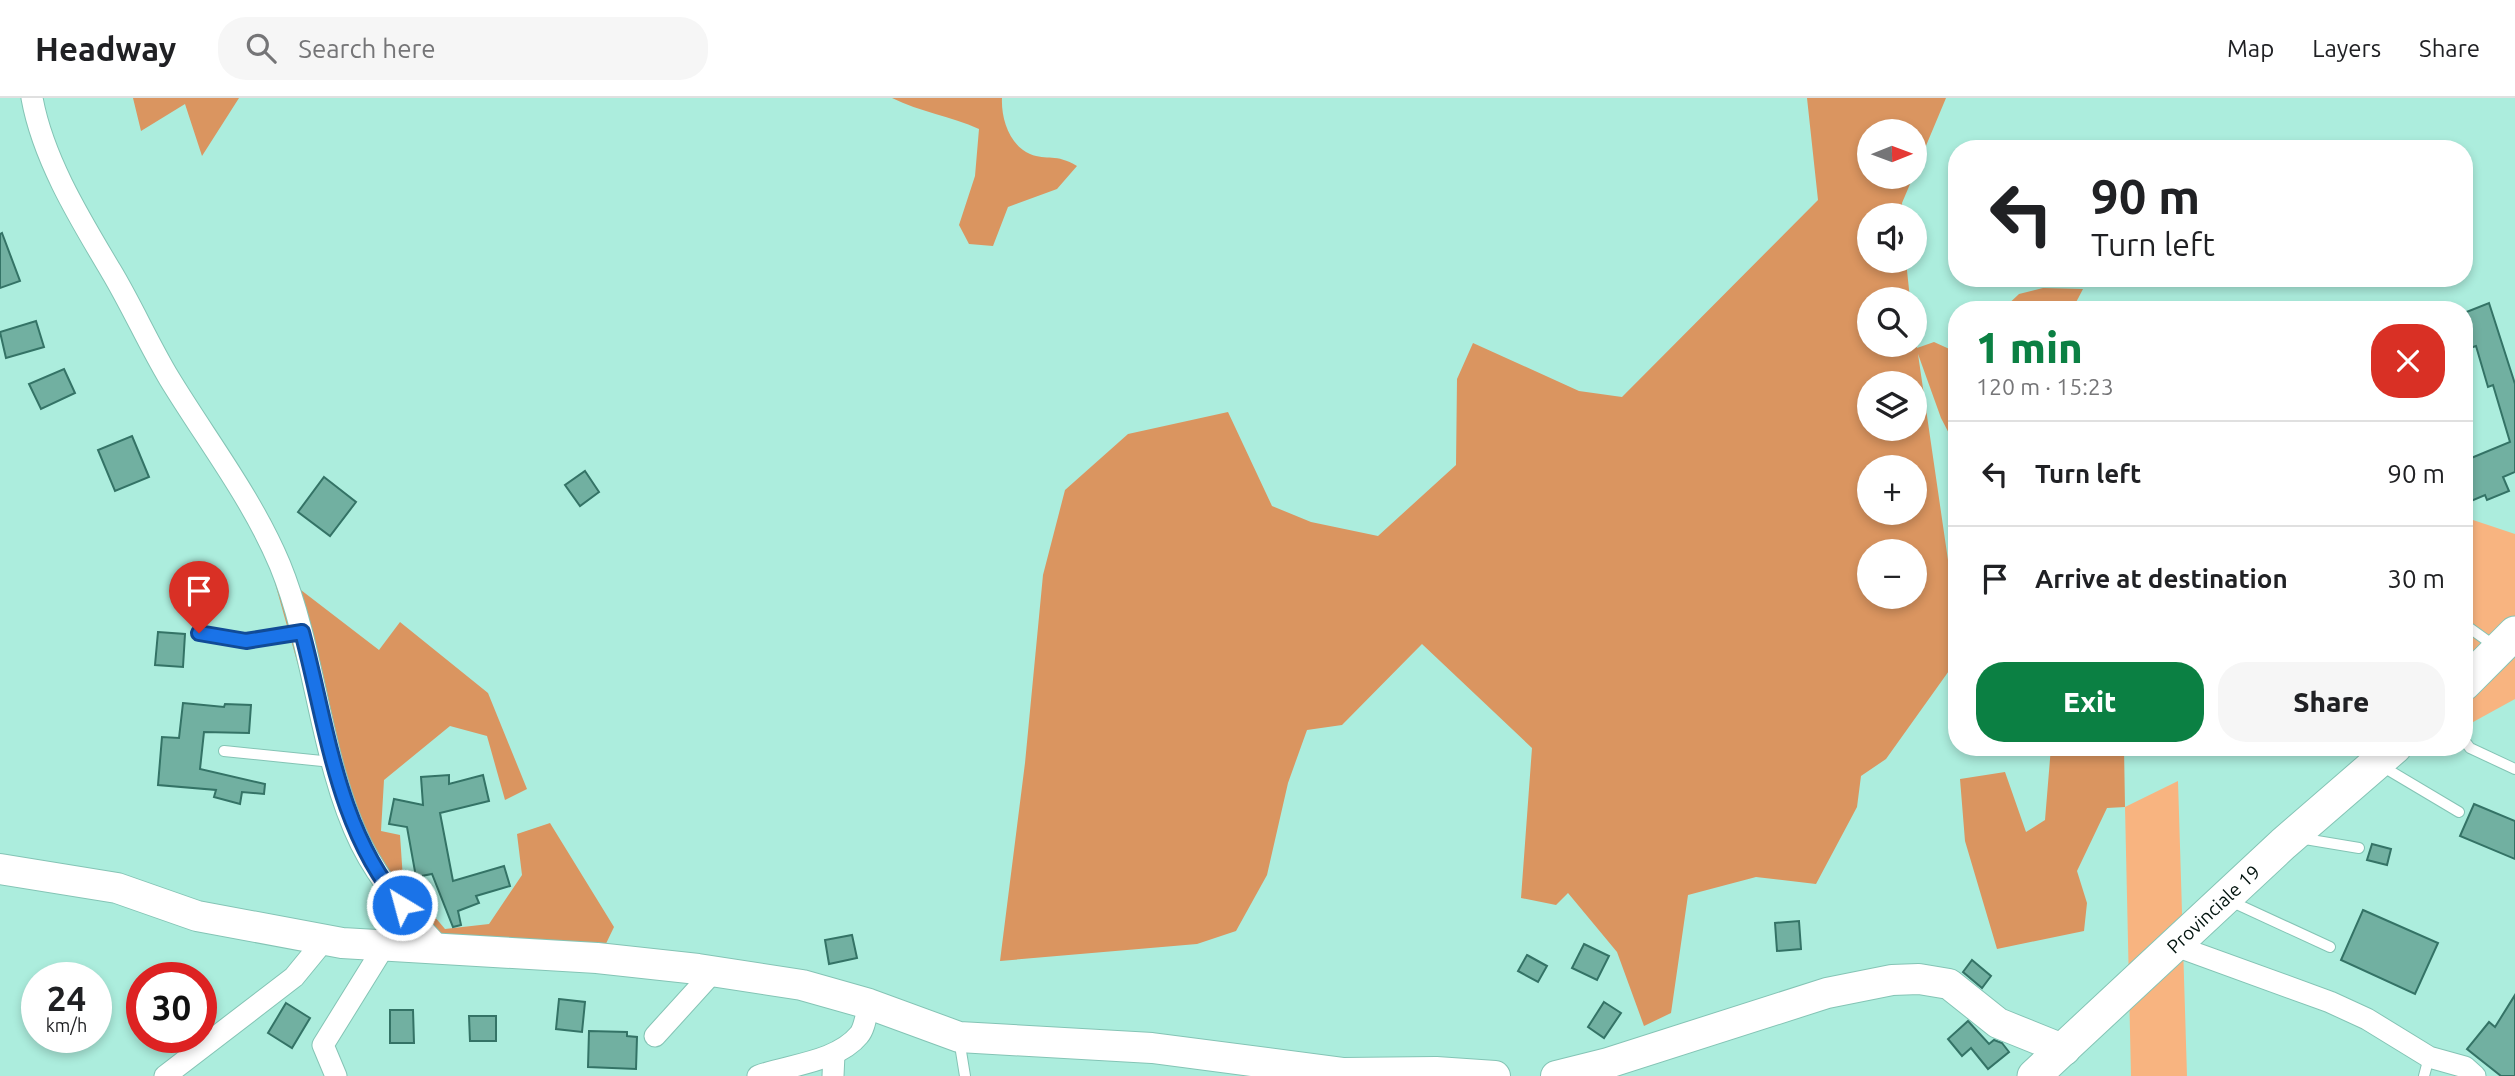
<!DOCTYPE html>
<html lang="en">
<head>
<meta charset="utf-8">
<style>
	body { margin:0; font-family:Ubuntu,sans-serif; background:#f6f6f6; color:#202124; height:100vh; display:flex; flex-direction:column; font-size:26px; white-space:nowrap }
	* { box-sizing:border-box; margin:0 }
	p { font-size:23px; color:#757577 }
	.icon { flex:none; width:38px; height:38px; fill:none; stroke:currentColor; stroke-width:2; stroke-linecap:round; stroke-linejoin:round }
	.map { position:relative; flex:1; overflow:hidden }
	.details { position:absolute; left:1948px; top:203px; width:525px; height:455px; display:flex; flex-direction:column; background:#fff; border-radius:28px; box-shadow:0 4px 10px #0003 }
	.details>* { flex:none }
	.hud { position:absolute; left:1948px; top:42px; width:525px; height:147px; border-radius:28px; box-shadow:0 4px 10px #0003; background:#fff; color:#202124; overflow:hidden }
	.needle { width:46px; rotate:89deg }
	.buttons { position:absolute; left:1857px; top:21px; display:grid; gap:14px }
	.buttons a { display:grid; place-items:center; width:70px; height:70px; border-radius:50%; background:#fff; box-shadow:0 4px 10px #0003; font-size:35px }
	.speed { position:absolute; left:21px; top:864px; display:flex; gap:14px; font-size:35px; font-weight:700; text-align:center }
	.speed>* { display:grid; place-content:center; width:91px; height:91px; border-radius:50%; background:#fff; box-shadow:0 4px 10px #0003; line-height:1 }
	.speed small { font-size:18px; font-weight:400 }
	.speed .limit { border:10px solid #d22; background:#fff; color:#111 }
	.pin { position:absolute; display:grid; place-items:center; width:60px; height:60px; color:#fff; margin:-72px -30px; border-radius:50% 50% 50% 0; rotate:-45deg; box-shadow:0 0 7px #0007 }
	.pin .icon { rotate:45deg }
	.me { position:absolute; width:77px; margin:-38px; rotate:323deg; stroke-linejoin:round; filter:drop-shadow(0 0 5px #0008) }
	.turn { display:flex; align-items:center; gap:24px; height:147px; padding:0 28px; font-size:32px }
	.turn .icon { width:91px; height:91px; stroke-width:2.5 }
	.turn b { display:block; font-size:49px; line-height:60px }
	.round { display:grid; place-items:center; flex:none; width:74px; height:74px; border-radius:28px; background:#f6f6f6 }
	.overview { display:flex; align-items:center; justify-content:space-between; height:119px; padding:0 28px }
	h1 { font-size:42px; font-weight:800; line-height:52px; color:#0b8043 }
	.cta { display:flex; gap:14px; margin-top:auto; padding:14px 28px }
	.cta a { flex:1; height:80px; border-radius:28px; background:#0b8043; color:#fff; font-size:28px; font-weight:800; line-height:80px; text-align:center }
	.cta a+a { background:#f6f6f6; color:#202124 }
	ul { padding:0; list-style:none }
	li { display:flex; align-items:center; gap:21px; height:105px; padding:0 28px; border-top:2px solid #e0e0e0 }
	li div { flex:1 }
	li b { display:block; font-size:26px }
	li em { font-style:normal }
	header { display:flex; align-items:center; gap:42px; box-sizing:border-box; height:98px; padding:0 35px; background:#fff; border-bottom:2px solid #e0e0e0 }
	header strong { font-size:33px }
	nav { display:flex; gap:38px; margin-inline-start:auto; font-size:24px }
	.search { width:490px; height:63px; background:#f6f6f6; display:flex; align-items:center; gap:18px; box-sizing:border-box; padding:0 24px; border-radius:28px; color:#757577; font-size:26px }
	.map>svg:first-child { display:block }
	.green { fill:#f8b480 }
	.forest { fill:#da9560; fill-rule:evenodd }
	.building { fill:#71b0a1; stroke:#347366; stroke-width:2 }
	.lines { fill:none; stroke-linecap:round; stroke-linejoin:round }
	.lane-casing { stroke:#84c4b5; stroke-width:12 }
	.street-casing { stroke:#84c4b5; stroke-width:23 }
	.secondary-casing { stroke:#84c4b5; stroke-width:32 }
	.primary-casing { stroke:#84c4b5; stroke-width:35 }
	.lane { stroke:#fff; stroke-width:10 }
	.street { stroke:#fff; stroke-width:21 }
	.secondary { stroke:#fff; stroke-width:30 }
	.primary { stroke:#fff; stroke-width:33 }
	.route-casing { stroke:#114b97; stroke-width:18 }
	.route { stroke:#1a73e8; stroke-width:12 }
	.labels { text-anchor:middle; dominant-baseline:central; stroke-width:6; stroke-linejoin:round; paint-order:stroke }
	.street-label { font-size:19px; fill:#00120d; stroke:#fff }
</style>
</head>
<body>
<header>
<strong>Headway</strong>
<div class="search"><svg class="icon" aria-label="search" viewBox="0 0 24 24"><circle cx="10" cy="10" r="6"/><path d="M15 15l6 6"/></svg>Search here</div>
<nav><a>Map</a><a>Layers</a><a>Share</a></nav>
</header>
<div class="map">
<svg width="2515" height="978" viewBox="0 0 2515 978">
	<rect width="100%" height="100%" fill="#aceddd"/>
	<g class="green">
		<polygon points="2464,419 2515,436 2515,601 2464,629"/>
		<polygon points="2178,683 2187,978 2131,978 2125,709"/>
	</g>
	<g class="forest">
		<polygon points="133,0 239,0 202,58 185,6 141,33"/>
		<path d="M892,0H1002C1001,20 1009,47 1030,56C1047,63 1056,55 1077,68L1057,91L1008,109L993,148L969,146L959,127L975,78L979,31C951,18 920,14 892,0Z"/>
		<path d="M1807,0H1946L1915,74L1914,33H1869V79H1913L1902,105L1903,117H1869V163H1906L1910,201H1869V247H1914L1915,233L1917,250L1934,244L1956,254V349L1941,320L1918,256L1956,517V563L1886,661L1861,678L1857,709L1816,786L1756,779L1688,797L1671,915L1644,928L1617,854L1568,795L1556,807L1521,800L1532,650L1422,546L1342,627L1307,632L1288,685L1267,777L1236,833L1197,846L1000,863L1025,665L1043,477L1065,392L1128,336L1228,314L1272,408L1311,424L1378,438L1456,367L1457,281L1473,245L1579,293L1622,299L1818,102ZM1869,285H1914V331H1869ZM1914,369V415H1869V369ZM1869,453H1914V499H1869Z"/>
		<polygon points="2043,190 2083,191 2072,212 2002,212 2019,196"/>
		<polygon points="270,420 297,489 379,552 400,524 488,595 527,691 505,702 487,638 450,628 384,682 381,733 400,737 403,781 445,831 489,826 522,777 517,736 550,725 614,829 601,856 448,850 419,831 346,738 259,428"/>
		<polygon points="2051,649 2124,649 2125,709 2107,710 2077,773 2087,805 2084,833 1997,851 1965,743 1960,681 2005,674 2026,734 2045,722"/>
	</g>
	<g class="building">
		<polygon points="2,135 20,183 0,190 0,136"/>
		<polygon points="2489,205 2515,286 2515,374 2503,379 2509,393 2487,402 2485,397 2464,406 2464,363 2510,344 2493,287 2488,289 2476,248 2470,250 2464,234 2464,215"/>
		<polygon points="36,223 44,249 6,260 0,234"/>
		<polygon points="64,271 75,295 41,311 29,286"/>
		<polygon points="132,338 149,379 115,393 98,352"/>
		<polygon points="585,373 599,394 580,408 565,387"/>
		<polygon points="324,379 356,404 330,438 298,414"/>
		<polygon points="158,534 185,536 183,569 155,567"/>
		<polygon points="183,605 224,609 225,606 251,607 249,635 204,634 200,671 265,686 264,696 242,694 240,706 214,699 216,692 158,687 162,639 179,640"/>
		<polygon points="449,677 449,686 483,677 489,703 440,715 453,783 504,768 510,788 476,798 479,805 458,813 461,827 453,829 432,776 416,779 407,729 389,726 394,701 423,707 421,679"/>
		<polygon points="2474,706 2515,723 2515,761 2460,738"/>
		<polygon points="2372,746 2391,751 2387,767 2367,762"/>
		<polygon points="2363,812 2438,845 2415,896 2341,862"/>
		<polygon points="1799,823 1801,851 1777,853 1775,825"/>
		<polygon points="852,837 857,860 829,866 825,842"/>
		<polygon points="1584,846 1609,858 1597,882 1572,870"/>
		<polygon points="1527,857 1547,868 1538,884 1518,873"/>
		<polygon points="1972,862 1991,878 1982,890 1963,874"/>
		<polygon points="2515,897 2515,978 2501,978 2467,951 2489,924 2495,929"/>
		<polygon points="559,901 585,904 582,934 556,931"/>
		<polygon points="1604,904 1621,915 1604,940 1588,929"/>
		<polygon points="286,905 310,920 292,950 268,935"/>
		<polygon points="390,912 413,912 414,945 390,945"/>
		<polygon points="469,918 496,918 496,943 470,943"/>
		<polygon points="1968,923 1989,946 1994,942 2002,945 2009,954 1988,971 1971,950 1962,958 1948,941"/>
		<polygon points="589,933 627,934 627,938 637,939 636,971 588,969"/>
	</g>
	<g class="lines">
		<defs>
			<g id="lane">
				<polyline points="2464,526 2496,549"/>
				<polyline points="199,535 246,543 302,534"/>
				<polyline points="2464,642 2470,650 2515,671"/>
				<polyline points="224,653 332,664"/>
				<polyline points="2380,667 2459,714"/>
				<polyline points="2299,740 2359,750"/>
				<polyline points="2228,802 2330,849"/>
				<polyline points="959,941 965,978"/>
				<polyline points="2424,978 2429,959"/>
			</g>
			<g id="street">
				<path d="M32,0C43,61 80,121 111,173C132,208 148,245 169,280C206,341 252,400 280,467C316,555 320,662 361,746C381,786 410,818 441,851"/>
				<polyline points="2173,847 2330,904 2367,921 2429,959 2465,969 2475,978"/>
				<polyline points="655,938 714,873"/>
				<polyline points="165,978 294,879 326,840"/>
				<polyline points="336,978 323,947 385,847"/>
				<path d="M758,978C788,967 837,964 859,937C865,930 866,916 869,906"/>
				<polyline points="833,978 834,956"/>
			</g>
			<g id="secondary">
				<polyline points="0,771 117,790 197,818 342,845 597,860 698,871 802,887 869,906 959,939 1152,950 1344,975 1436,974 1495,978"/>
				<polyline points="1556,978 1608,965 1827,895 1892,882 1919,881 1949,886 1998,925 2065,952"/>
			</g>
			<g id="primary">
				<polyline points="2464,586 2515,535"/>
				<path id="s1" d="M2034,978L2283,746L2395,649"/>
			</g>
		</defs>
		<use href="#lane" class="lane-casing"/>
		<use href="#street" class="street-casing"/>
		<use href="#secondary" class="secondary-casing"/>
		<use href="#primary" class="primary-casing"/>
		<use href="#lane" class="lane"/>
		<use href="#street" class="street"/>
		<use href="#secondary" class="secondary"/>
		<use href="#primary" class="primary"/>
	</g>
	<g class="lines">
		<defs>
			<path id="route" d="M199,535L246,543L302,534C327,627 337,732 402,807"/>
		</defs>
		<use href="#route" class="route-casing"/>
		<use href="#route" class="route"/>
	</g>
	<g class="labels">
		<g class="street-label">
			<text stroke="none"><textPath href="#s1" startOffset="245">Provinciale 19</textPath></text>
		</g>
	</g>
</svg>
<div class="buttons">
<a><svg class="needle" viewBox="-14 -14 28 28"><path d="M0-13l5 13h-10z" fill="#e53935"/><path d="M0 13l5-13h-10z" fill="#757577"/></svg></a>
<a><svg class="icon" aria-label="sound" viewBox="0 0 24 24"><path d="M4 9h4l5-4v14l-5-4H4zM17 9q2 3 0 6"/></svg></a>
<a><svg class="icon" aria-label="search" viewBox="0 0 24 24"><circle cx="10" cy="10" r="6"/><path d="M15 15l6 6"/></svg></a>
<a><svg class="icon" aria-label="layers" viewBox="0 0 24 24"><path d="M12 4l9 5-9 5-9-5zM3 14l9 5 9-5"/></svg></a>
<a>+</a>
<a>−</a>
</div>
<div class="speed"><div>24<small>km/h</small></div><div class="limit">30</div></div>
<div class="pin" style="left:199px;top:535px;background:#d93025"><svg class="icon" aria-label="arrive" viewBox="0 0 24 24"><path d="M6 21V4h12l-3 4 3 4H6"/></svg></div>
<svg class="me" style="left:402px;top:807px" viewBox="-20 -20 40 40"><circle r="17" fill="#1a73e8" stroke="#fff" stroke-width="3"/><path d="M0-11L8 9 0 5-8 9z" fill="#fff"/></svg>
<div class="hud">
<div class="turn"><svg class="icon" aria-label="left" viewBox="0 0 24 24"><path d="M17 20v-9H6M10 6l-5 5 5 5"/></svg><div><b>90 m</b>Turn left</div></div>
</div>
<section class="details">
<div class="overview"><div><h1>1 min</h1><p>120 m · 15:23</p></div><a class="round" style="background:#d93025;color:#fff"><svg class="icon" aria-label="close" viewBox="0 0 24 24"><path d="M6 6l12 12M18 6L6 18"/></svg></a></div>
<ul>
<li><svg class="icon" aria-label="left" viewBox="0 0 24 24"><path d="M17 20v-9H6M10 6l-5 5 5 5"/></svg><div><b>Turn left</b></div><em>90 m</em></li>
<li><svg class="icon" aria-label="arrive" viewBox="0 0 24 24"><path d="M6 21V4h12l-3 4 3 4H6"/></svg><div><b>Arrive at destination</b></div><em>30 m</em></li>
</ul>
<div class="cta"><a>Exit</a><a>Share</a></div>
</section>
</div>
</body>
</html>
